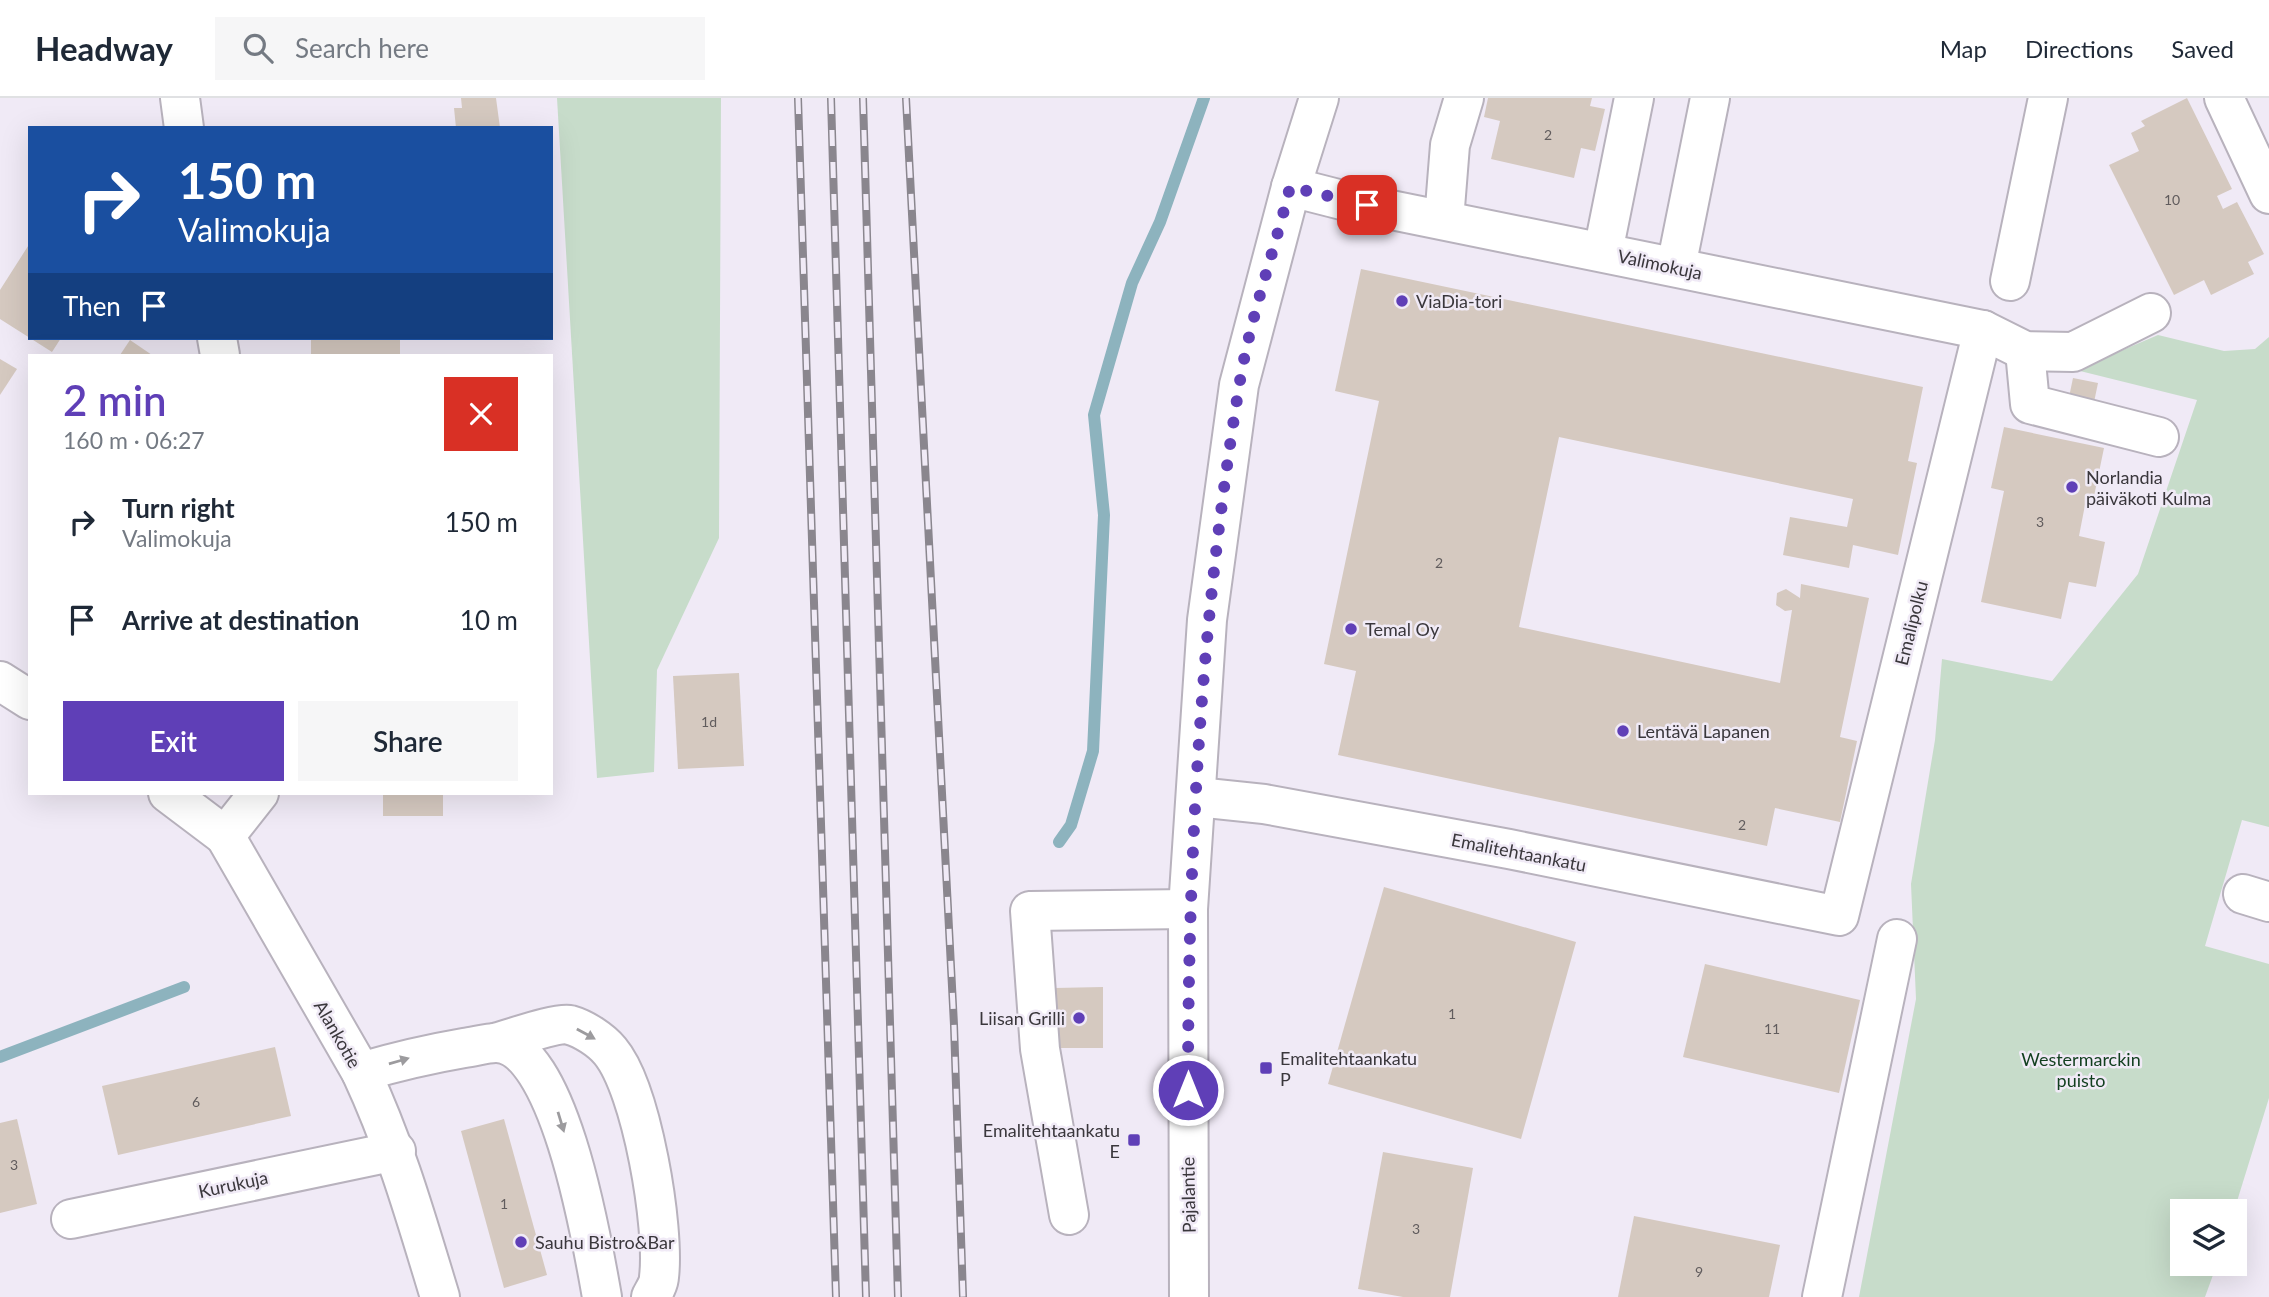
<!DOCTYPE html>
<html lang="en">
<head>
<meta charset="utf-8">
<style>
	body { margin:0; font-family:Lato,sans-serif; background:#f6f6f7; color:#1f2937; height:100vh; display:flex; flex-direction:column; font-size:26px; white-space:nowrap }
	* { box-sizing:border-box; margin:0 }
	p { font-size:23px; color:#747a83 }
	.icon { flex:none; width:38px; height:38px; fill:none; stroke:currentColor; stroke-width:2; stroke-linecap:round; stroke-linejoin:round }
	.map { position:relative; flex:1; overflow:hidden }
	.sheet { position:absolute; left:28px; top:256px; width:525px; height:441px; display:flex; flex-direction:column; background:#fff; border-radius:0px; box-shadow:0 7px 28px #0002 }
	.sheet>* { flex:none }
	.guide { position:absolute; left:28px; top:28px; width:525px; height:214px; border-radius:0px; box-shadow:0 7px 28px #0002; background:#1a4fa0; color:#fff; overflow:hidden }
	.tools { position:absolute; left:2170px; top:1101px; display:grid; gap:14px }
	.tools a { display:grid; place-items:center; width:77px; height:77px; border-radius:0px; background:#fff; box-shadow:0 7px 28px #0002; font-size:35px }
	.pin { position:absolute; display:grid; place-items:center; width:60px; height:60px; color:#fff; margin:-30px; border-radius:14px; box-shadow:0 4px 10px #0006 }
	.me { position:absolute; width:77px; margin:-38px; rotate:0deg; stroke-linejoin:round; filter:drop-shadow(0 0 5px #0008) }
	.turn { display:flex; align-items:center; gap:24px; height:147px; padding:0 35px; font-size:32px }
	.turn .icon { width:91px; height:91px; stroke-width:2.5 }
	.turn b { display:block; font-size:49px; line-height:60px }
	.then { display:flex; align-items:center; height:66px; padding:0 35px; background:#0003; gap:14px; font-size:26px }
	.round { display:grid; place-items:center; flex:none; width:74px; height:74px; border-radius:0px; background:#f6f6f7 }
	.summary { display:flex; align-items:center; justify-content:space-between; height:119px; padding:0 35px }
	h1 { font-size:42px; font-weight:600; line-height:52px; color:#5f3fb7 }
	.primary-button { display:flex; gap:14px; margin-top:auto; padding:14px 35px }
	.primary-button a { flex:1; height:80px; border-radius:0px; background:#5f3fb7; color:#fff; font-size:28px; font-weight:600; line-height:80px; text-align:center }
	.primary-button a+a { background:#f6f6f7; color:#1f2937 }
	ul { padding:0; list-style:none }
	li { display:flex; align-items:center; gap:21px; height:98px; padding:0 35px }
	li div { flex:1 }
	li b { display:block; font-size:26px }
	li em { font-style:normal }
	header { display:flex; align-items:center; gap:42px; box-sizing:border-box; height:98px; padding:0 35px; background:#fff; border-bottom:2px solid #e0e1e3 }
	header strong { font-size:33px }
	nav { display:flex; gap:38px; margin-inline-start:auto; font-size:24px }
	.search { width:490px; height:63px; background:#f6f6f7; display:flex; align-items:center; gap:18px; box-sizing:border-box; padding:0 24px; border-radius:0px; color:#747a83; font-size:26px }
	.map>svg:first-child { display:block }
	.green { fill:#c7dcca }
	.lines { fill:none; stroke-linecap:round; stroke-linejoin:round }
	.stream { stroke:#8db3be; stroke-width:12 }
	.building { fill:#d5c9c0 }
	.minor-casing { stroke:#b8b2bd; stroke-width:42 }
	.minor { stroke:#fff; stroke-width:38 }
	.rail-casing { stroke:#8a868e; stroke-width:8 }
	.rail { stroke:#f0eaf6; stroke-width:5; stroke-dasharray:16; stroke-linecap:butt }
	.oneway { fill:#9c9b9e }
	.route { stroke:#5f3fb7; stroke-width:12; stroke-dasharray:0 21.6 }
	.poi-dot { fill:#5f3fb7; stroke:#f0eaf6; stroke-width:2.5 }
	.labels { text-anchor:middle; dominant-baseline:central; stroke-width:5; stroke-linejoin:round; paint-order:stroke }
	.number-label { font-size:14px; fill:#615c5d }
	.street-label { font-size:18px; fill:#3a373c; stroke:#f0eaf6 }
	.poi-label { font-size:18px; fill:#3a373c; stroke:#f0eaf6; text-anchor:start }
	.park-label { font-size:18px; fill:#123f1f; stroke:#f0eaf6 }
</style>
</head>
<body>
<header>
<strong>Headway</strong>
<div class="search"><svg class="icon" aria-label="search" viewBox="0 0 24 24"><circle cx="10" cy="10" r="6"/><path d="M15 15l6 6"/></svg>Search here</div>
<nav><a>Map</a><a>Directions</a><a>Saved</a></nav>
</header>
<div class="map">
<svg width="2269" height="1199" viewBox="0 0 2269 1199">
	<rect width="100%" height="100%" fill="#f0eaf6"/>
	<g class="green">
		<polygon points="557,0 721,0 719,440 657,572 654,674 597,680"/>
		<polygon points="2158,237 2224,253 2255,251 2269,239 2269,729 2242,722 2205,848 2269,866 2269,1000 2234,1113 2182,1113 2182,1166 2217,1166 2205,1199 1859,1199 1916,901 1911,786 1935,642 1942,561 2052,583 2138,476 2197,302 2076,272"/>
	</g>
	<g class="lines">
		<g class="stream">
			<polyline points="1059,744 1071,727 1093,653 1104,417 1094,317 1132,185 1160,124 1204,0"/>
			<polyline points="0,959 184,889"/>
		</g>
	</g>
	<g class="building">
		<polygon points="461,0 496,0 500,30 456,30 454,10 462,10"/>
		<polygon points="1488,0 1592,0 1590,8 1605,11 1595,53 1581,50 1574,80 1491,61 1500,23 1484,19"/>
		<polygon points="2187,0 2232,91 2217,98 2223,111 2237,104 2264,156 2248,164 2254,176 2211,197 2204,182 2174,197 2109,67 2139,53 2131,35 2145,28 2141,23"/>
		<polygon points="30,145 30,240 61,240 52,254 0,221 0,192"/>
		<polygon points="1361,171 1923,289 1908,363 1917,365 1898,457 1853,447 1849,470 1783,457 1790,419 1847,429 1853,401 1559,339 1519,529 1780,585 1792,512 1785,513 1776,507 1777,495 1786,491 1800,500 1801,486 1869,500 1840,639 1857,643 1840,724 1775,710 1767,748 1338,657 1356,573 1324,566 1379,303 1335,293"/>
		<rect x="311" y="240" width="89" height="17"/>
		<polygon points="130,242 152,257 120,257"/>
		<polygon points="0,261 17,271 0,297"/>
		<polygon points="2073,280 2098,285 2093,309 2068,304"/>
		<polygon points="2004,329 2104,350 2092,408 2085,407 2079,438 2105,444 2096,489 2069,484 2061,521 1981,504 2004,393 1991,390"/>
		<polygon points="739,575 744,668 678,671 673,578"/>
		<rect x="383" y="695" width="60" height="23"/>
		<polygon points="1384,789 1576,844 1521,1041 1328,986"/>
		<polygon points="1705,866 1860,902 1839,995 1683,959"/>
		<polygon points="1103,889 1103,950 1056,950 1055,890"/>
		<polygon points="275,949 291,1018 118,1057 102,988"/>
		<polygon points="17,1021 37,1106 0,1115 0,1025"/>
		<polygon points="504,1021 547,1177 504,1190 461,1033"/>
		<polygon points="1383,1054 1473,1070 1450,1199 1403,1199 1358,1191"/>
		<polygon points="1634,1118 1780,1147 1769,1199 1618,1199"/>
	</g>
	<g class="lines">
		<defs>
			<g id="minor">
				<polyline points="180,0 184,30"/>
				<polyline points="2224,0 2269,96"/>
				<polyline points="1291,89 1342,102 1983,232 2025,253 2073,254 2151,215"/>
				<polyline points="1444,122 1450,47 1464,0"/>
				<polyline points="1603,154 1634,0"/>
				<polyline points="1676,169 1710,0"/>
				<polyline points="2010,183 2048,0"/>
				<polyline points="217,240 220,257"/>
				<polyline points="2025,253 2030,306 2159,339"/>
				<polyline points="0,583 30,602"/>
				<polyline points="168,695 225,738"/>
				<path d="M259,695L225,738L361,974C396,1049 416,1120 440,1199"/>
				<polyline points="1197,699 1264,706 1509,751 1839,818 1983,232"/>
				<polyline points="2243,796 2269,804"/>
				<path d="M498,944C513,940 558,924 570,927C584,931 601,942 610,953C642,991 665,1130 659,1179C659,1186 654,1193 651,1199"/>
				<path d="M361,974C395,964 429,956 464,950C474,949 486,945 496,945C560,945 593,1149 602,1199"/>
				<polyline points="1069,1117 1040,951 1030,813 1188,811"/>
				<polyline points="71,1121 396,1053"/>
				<polyline points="1189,1199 1188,811 1207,522 1239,287 1291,89 1319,0"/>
				<polyline points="1822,1199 1897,841"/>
			</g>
		</defs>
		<use href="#minor" class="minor-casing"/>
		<use href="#minor" class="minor"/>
		<defs>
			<g id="rail">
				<polyline points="798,0 836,1199"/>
				<polyline points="831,0 866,1199"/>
				<polyline points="863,0 898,1199"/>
				<polyline points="906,0 954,927 963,1199"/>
			</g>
		</defs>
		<use href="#rail" class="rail-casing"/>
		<use href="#rail" class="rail"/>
	</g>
	<defs><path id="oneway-solid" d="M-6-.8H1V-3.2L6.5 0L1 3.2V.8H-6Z" transform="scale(1.75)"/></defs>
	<g class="oneway">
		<use href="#oneway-solid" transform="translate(586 936) rotate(29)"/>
		<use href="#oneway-solid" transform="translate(399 963) rotate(-16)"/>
		<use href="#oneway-solid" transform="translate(561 1024) rotate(73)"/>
	</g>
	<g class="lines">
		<path class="route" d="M1188,992C1188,757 1201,521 1239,289C1249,224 1274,154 1290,89L1367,107"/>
	</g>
	<g class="poi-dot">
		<circle cx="1402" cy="203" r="7"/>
		<circle cx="2072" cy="389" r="7"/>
		<circle cx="1351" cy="531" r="7"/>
		<circle cx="1623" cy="633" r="7"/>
		<circle cx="1079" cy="920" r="7"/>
		<rect x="1259" y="963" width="14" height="14" rx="3.5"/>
		<rect x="1127" y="1035" width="14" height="14" rx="3.5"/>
		<circle cx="521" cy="1144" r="7"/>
	</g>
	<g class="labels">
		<g class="number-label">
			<text x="1548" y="36">2</text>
			<text x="2172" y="101">10</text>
			<text x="2040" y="423">3</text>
			<text x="1439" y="464">2</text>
			<text x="709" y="623">1d</text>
			<text x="1742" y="726">2</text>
			<text x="1452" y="915">1</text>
			<text x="1772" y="930">11</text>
			<text x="196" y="1003">6</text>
			<text x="14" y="1066">3</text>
			<text x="504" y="1105">1</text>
			<text x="1416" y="1130">3</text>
			<text x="1699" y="1173">9</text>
		</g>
		<g class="street-label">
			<text transform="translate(1660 166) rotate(12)">Valimokuja</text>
			<text transform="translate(1911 525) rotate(-76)">Emalipolku</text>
			<text transform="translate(1519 754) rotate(11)">Emalitehtaankatu</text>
			<text transform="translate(338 936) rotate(60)">Alankotie</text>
			<text transform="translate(233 1086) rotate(-12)">Kurukuja</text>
			<text transform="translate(1188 1097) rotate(-91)">Pajalantie</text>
		</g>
		<g class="poi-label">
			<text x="1416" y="203">ViaDia-tori</text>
			<text x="2086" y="379">Norlandia<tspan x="2086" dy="21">päiväkoti Kulma</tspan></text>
			<text x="1365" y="531">Temal Oy</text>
			<text x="1637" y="633">Lentävä Lapanen</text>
			<text x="1065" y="920" text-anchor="end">Liisan Grilli</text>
			<text x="1280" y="960">Emalitehtaankatu<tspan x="1280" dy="21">P</tspan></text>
			<text x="1120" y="1032" text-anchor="end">Emalitehtaankatu<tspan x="1120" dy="21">E</tspan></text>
			<text x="535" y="1144">Sauhu Bistro&amp;Bar</text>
		</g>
		<g class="park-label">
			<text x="2081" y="961">Westermarckin<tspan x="2081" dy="21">puisto</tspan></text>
		</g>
	</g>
</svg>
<div class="tools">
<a><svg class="icon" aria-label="layers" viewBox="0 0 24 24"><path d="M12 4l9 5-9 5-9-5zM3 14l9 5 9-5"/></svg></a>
</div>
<div class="pin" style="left:1367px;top:107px;background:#d93025"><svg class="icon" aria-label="arrive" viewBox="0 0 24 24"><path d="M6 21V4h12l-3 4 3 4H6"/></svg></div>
<svg class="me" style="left:1188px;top:992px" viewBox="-20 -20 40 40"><circle r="17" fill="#5f3fb7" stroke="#fff" stroke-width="3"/><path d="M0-11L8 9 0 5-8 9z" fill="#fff"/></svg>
<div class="guide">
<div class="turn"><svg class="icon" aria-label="right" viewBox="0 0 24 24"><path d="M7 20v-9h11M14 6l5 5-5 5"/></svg><div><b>150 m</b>Valimokuja</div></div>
<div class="then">Then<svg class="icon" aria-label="arrive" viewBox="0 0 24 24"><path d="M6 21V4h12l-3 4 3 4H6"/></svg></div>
</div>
<section class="sheet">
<div class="summary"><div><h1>2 min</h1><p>160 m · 06:27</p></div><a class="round" style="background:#d93025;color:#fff"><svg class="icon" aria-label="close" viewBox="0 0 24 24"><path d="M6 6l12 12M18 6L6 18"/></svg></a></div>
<ul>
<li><svg class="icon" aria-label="right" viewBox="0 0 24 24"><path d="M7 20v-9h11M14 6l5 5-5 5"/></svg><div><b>Turn right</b><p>Valimokuja</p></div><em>150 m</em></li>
<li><svg class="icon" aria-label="arrive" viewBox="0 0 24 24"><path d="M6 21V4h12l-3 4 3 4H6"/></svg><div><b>Arrive at destination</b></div><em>10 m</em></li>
</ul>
<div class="primary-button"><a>Exit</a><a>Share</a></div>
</section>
</div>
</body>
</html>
